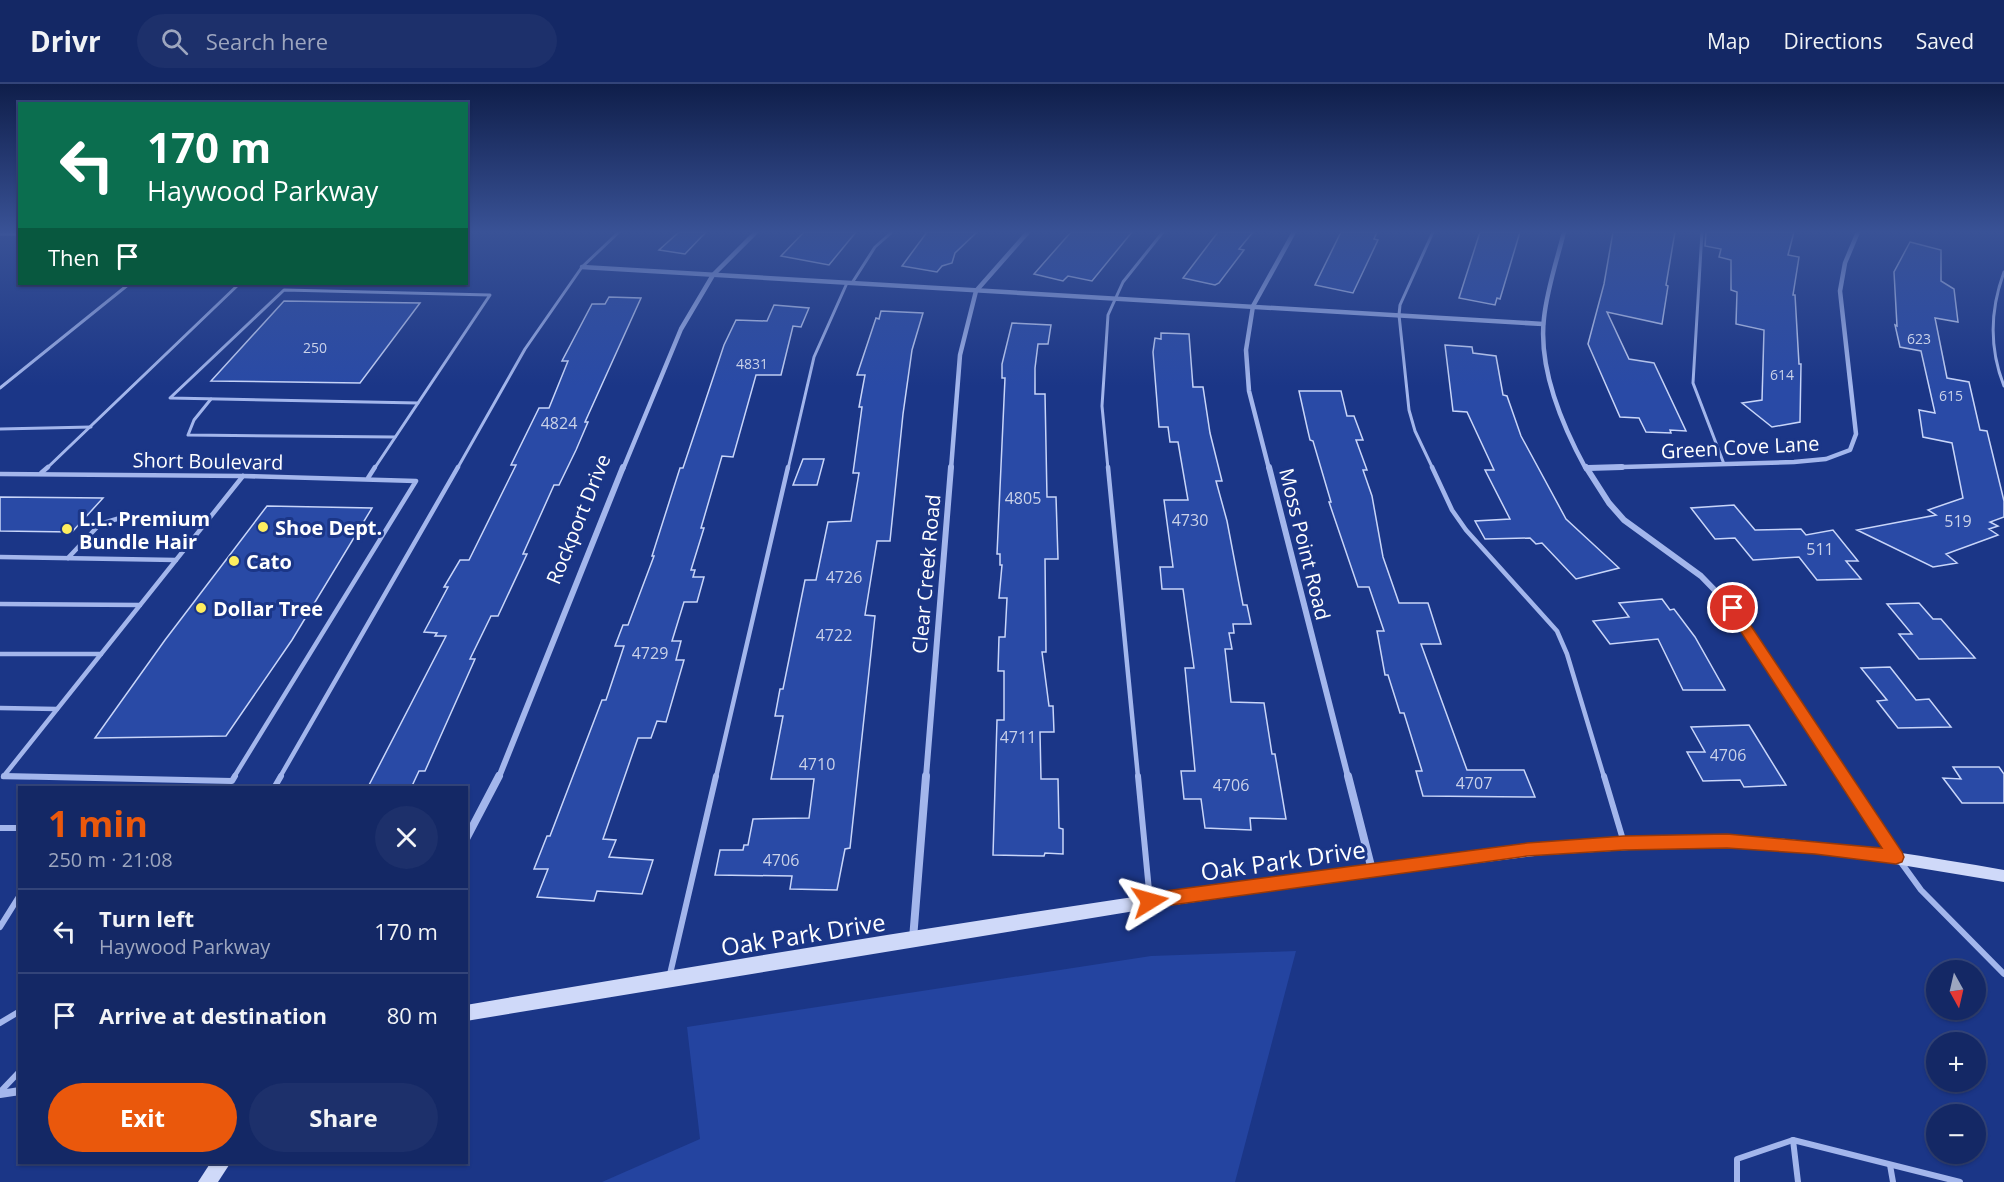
<!DOCTYPE html>
<html lang="en">
<head>
<meta charset="utf-8">
<style>
	body { margin:0; font-family:"Open Sans",sans-serif; background:#1d306b; color:#f1f3f6; height:100vh; display:flex; flex-direction:column; font-size:22px; white-space:nowrap }
	* { box-sizing:border-box; margin:0 }
	p { font-size:20px; color:#9da6bf }
	.icon { flex:none; width:33px; height:33px; fill:none; stroke:currentColor; stroke-width:2; stroke-linecap:round; stroke-linejoin:round }
	.map { position:relative; flex:1; overflow:hidden }
	.side { position:absolute; left:18px; top:702px; width:450px; height:378px; display:flex; flex-direction:column; background:#142865; border-radius:0px; box-shadow:0 2px 4px #0004,0 0 0 2px #334479 }
	.side>* { flex:none }
	.top-card { position:absolute; left:18px; top:18px; width:450px; height:183px; border-radius:0px; box-shadow:0 2px 4px #0004,0 0 0 2px #334479; background:#0b6e4f; color:#fff; overflow:hidden }
	.needle { width:39px; rotate:172deg }
	.tools { position:absolute; left:1926px; top:876px; display:grid; gap:12px }
	.tools a { display:grid; place-items:center; width:60px; height:60px; border-radius:50%; background:#142865; box-shadow:0 2px 4px #0004,0 0 0 2px #334479; font-size:30px }
	.pin { position:absolute; display:grid; place-items:center; width:51px; height:51px; color:#fff; margin:-26px; border:3px solid #fff; border-radius:50%; box-shadow:0 2px 6px #0007 }
	.me { position:absolute; width:66px; margin:-33px; rotate:82deg; stroke-linejoin:round; filter:drop-shadow(0 0 4px #0008) }
	.turn { display:flex; align-items:center; gap:21px; height:126px; padding:0 30px; font-size:27px }
	.turn .icon { width:78px; height:78px; stroke-width:2.5 }
	.turn b { display:block; font-size:42px; line-height:51px }
	.then { display:flex; align-items:center; height:57px; padding:0 30px; background:#0003; gap:12px; font-size:22px }
	.round { display:grid; place-items:center; flex:none; width:63px; height:63px; border-radius:32px; background:#1d306b }
	.headline { display:flex; align-items:center; justify-content:space-between; height:102px; padding:0 30px }
	h1 { font-size:36px; font-weight:700; line-height:45px; color:#ea580c }
	.action { display:flex; gap:12px; margin-top:auto; padding:12px 30px }
	.action a { flex:1; height:69px; border-radius:36px; background:#ea580c; color:#fff; font-size:24px; font-weight:700; line-height:69px; text-align:center }
	.action a+a { background:#1d306b; color:#f1f3f6 }
	ul { padding:0; list-style:none }
	li { display:flex; align-items:center; gap:18px; height:84px; padding:0 30px; border-top:2px solid #334479 }
	li div { flex:1 }
	li b { display:block; font-size:22px }
	li em { font-style:normal }
	header { display:flex; align-items:center; gap:36px; box-sizing:border-box; height:84px; padding:0 30px; background:#142865; border-bottom:2px solid #334479 }
	header strong { font-size:28px }
	nav { display:flex; gap:33px; margin-inline-start:auto; font-size:21px }
	.search { width:420px; height:54px; background:#1d306b; display:flex; align-items:center; gap:15px; box-sizing:border-box; padding:0 21px; border-radius:33px; color:#9da6bf; font-size:22px }
	.map>svg:first-child { display:block }
	.green { fill:#2444a0 }
	.building { fill:#294aa6; stroke:#c8d5f9; stroke-width:1.5 }
	.lines { fill:none; stroke-linecap:round; stroke-linejoin:round }
	.lane-far2 { stroke:#a3b6ec; stroke-width:3 }
	.lane-far1 { stroke:#a3b6ec; stroke-width:4.5 }
	.lane { stroke:#a3b6ec; stroke-width:6 }
	.street-far2 { stroke:#a3b6ec; stroke-width:4.5 }
	.street-far1 { stroke:#a3b6ec; stroke-width:6 }
	.street { stroke:#a3b6ec; stroke-width:8 }
	.secondary { fill:#cfd9f9; fill-rule:evenodd }
	.route { fill:#ea580c; stroke:#983908; stroke-width:1.5 }
	.poi-dot { fill:#feee5f; stroke:#1b3687; stroke-width:2 }
	.labels { text-anchor:middle; dominant-baseline:central; stroke-width:6; stroke-linejoin:round; paint-order:stroke }
	.far-number-label { font-size:14px; fill:#cad2e9 }
	.number-label { font-size:16px; fill:#cad2e9 }
	.street-label { font-size:20px; fill:#fff; stroke:#1b3687 }
	.poi-label { font-size:20px; font-weight:bold; fill:#fff; stroke:#1b3687; text-anchor:start }
	.near-street-label { font-size:24px; fill:#fff; stroke:#1b3687 }
</style>
</head>
<body>
<header>
<strong>Drivr</strong>
<div class="search"><svg class="icon" aria-label="search" viewBox="0 0 24 24"><circle cx="10" cy="10" r="6"/><path d="M15 15l6 6"/></svg>Search here</div>
<nav><a>Map</a><a>Directions</a><a>Saved</a></nav>
</header>
<div class="map">
<svg width="2004" height="1098" viewBox="0 0 2004 1098">
	<rect width="100%" height="100%" fill="#1b3687"/>
	<polygon class="green" points="1296,867 1235,1098 602,1098 700,1055 687,943 1151,872"/>
	<g class="building">
		<polygon points="679,148 706,148 685,170 659,166"/>
		<polygon points="804,148 856,148 829,181 781,172"/>
		<polygon points="927,148 977,148 955,169 952,179 942,182 937,188 902,182"/>
		<polygon points="1071,148 1132,148 1092,197 1068,192 1063,197 1034,190"/>
		<polygon points="1218,148 1253,148 1239,165 1244,166 1219,199 1215,201 1183,194"/>
		<polygon points="1341,148 1377,148 1374,155 1378,156 1353,209 1315,201"/>
		<polygon points="1480,148 1520,148 1500,215 1497,214 1495,221 1459,214"/>
		<polygon points="1613,148 1675,148 1666,201 1668,202 1662,240 1607,228 1629,275 1654,279 1686,347 1670,346 1671,349 1646,348 1639,334 1620,333 1588,260 1604,200"/>
		<polygon points="1706,148 1794,148 1788,171 1799,173 1793,211 1795,211 1799,280 1801,280 1800,338 1772,343 1742,319 1762,316 1764,246 1736,240 1737,208 1731,206 1731,176 1719,173 1721,165 1705,162"/>
		<polygon points="1910,158 1941,166 1941,197 1954,205 1958,238 1935,234 1947,294 1969,298 1980,346 1987,347 2004,417 2004,433 1990,438 1998,442 1989,445 1998,451 1946,470 1957,479 1933,483 1857,446 1936,431 1928,426 1963,414 1952,359 1923,353 1919,326 1935,329 1921,267 1900,263 1895,241 1897,242 1894,188"/>
		<polygon points="609,213 641,214 585,338 588,338 576,366 559,401 554,401 523,470 527,470 498,532 491,532 470,575 475,575 425,687 419,687 411,704 368,703 446,552 435,552 437,549 424,548 448,503 444,503 460,476 469,476 516,381 511,381 539,324 549,324 568,277 562,277 592,220 605,220"/>
		<polygon points="284,217 420,219 360,299 211,297"/>
		<polygon points="774,221 809,224 801,243 793,242 781,291 756,291 733,373 722,372 701,444 704,444 691,486 695,486 693,493 704,493 697,518 684,518 672,557 681,557 676,576 684,576 666,638 657,637 651,654 638,654 603,755 616,756 609,773 653,776 642,810 597,807 594,817 537,813 548,785 534,785 547,752 550,752 602,616 606,616 624,562 615,562 623,541 628,541 654,472 652,472 680,384 683,384 724,261 736,236 767,237"/>
		<polygon points="881,227 923,229 912,266 903,330 890,457 877,457 865,531 875,532 850,764 845,765 837,806 790,805 792,792 715,791 720,766 743,766 744,761 748,761 753,735 809,734 814,695 771,695 783,632 775,632 780,605 783,605 805,496 816,496 828,438 851,437 859,389 853,389 862,323 859,323 865,291 857,291 876,234 879,235"/>
		<polygon points="1012,239 1051,241 1048,260 1038,260 1035,284 1035,310 1045,310 1047,413 1056,413 1058,475 1045,475 1046,568 1042,568 1049,622 1053,622 1054,648 1040,648 1041,695 1058,695 1059,744 1063,745 1063,770 1045,769 1044,772 993,771 997,636 1004,636 1004,587 998,587 999,553 1005,553 1007,514 999,514 1002,481 1000,481 1000,470 997,470 1005,294 1002,294 1002,280"/>
		<polygon points="1161,249 1189,250 1193,303 1203,303 1210,349 1222,397 1216,397 1227,437 1243,521 1247,521 1251,540 1233,540 1234,549 1229,549 1232,565 1225,565 1231,618 1264,619 1272,670 1275,670 1286,735 1250,734 1251,746 1205,744 1201,715 1184,715 1181,687 1195,687 1185,584 1194,584 1183,505 1162,505 1160,483 1173,483 1164,416 1188,416 1178,358 1170,358 1168,343 1159,343 1153,268 1155,254 1161,255"/>
		<polygon points="1445,261 1472,263 1473,269 1496,272 1503,311 1507,312 1521,352 1566,435 1619,484 1576,495 1542,459 1536,460 1530,454 1485,455 1475,437 1510,435 1485,386 1494,386 1467,328 1453,327"/>
		<polygon points="1299,307 1341,307 1347,332 1354,332 1363,356 1356,356 1367,386 1363,386 1372,412 1383,473 1399,519 1428,519 1441,560 1421,560 1467,686 1524,686 1535,713 1423,712 1416,687 1422,687 1404,629 1400,629 1388,591 1385,591 1377,547 1384,547 1369,503 1358,503 1329,418 1331,418 1313,357 1310,356 1307,343"/>
		<polygon points="803,375 824,375 817,401 793,401"/>
		<polygon points="0,413 103,414 72,448 0,447"/>
		<polygon points="1734,421 1755,446 1801,445 1806,451 1833,446 1858,477 1846,477 1861,495 1817,496 1799,473 1753,476 1735,454 1715,455 1691,424"/>
		<polygon points="267,422 372,424 292,556 226,652 95,654 165,556"/>
		<polygon points="1662,515 1670,526 1674,525 1695,553 1725,606 1683,606 1658,555 1610,560 1593,537 1629,533 1619,519"/>
		<polygon points="1919,519 1933,535 1941,535 1975,574 1919,575 1899,550 1912,550 1887,520"/>
		<polygon points="1890,583 1916,616 1929,615 1951,643 1898,644 1877,617 1887,616 1861,584"/>
		<polygon points="1749,641 1786,701 1744,703 1740,696 1703,697 1687,668 1705,668 1691,643"/>
		<polygon points="1953,683 1999,683 2004,690 2004,719 1962,719 1943,694 1961,695"/>
	</g>
	<g class="lines">
		<g class="lane-far2">
			<polyline points="1702,148 1693,299 1724,380"/>
			<polyline points="0,150 20,150"/>
			<path d="M2004,188C1990,226 1989,264 2004,302"/>
			<polyline points="852,199 875,163 892,148"/>
			<polygon points="284,206 490,211 418,319 170,314"/>
			<polyline points="0,304 129,200"/>
			<polyline points="211,315 194,336 188,351 395,353"/>
			<polyline points="0,345 91,343"/>
			<polyline points="46,385 239,200"/>
			<polyline points="374,385 418,319"/>
			<polyline points="457,385 525,265 582,183 619,148"/>
			<polyline points="788,385 814,273 847,199"/>
			<polyline points="1108,385 1102,322 1108,231 1123,198 1163,148"/>
			<polyline points="1433,385 1415,347 1409,326 1399,231 1400,221 1433,148"/>
		</g>
		<g class="lane-far1">
			<polyline points="1108,383 1138,693"/>
			<polyline points="1432,383 1452,426 1466,446 1557,547 1567,570 1604,693"/>
			<polyline points="41,389 48,383"/>
			<polyline points="0,390 243,392"/>
			<polyline points="368,394 375,383"/>
			<polyline points="0,473 176,476"/>
			<polyline points="68,474 100,440 120,434 209,435"/>
			<polyline points="0,520 140,521"/>
			<polyline points="0,570 101,570"/>
			<polyline points="0,624 57,625"/>
			<polyline points="30,693 3,693 243,392"/>
			<polyline points="234,693 416,397 243,392"/>
			<polyline points="280,693 458,383"/>
			<polyline points="716,693 788,383"/>
		</g>
		<g class="lane">
			<polyline points="4,692 232,697 235,692"/>
			<polyline points="1138,692 1150,817"/>
			<polyline points="1604,692 1624,759"/>
			<polyline points="274,704 281,692"/>
			<polyline points="0,744 20,744"/>
			<polyline points="1900,777 1921,806 2004,890"/>
			<polyline points="0,843 20,811"/>
			<polyline points="670,890 716,692"/>
			<polyline points="0,939 20,927"/>
			<polyline points="0,1008 20,987"/>
			<polyline points="1793,1056 1798,1098"/>
			<polyline points="1890,1081 1893,1098"/>
			<polyline points="1737,1098 1737,1075 1793,1056 1960,1098"/>
		</g>
		<g class="street-far2">
			<path d="M1564,148C1557,176 1547,205 1544,234C1538,285 1562,341 1586,385"/>
			<polyline points="582,183 1543,240"/>
			<polyline points="1588,384 1794,378 1826,375 1850,366 1856,350 1840,207 1845,179 1858,148"/>
			<polyline points="623,385 681,245 713,191 756,148"/>
			<polyline points="951,385 960,271 976,207 1028,148"/>
			<polyline points="1269,385 1249,307 1246,266 1253,222 1294,148"/>
		</g>
		<g class="street-far1">
			<polyline points="1269,383 1348,693"/>
			<polyline points="1586,383 1609,419 1624,436 1701,492 1731,523 1844,693"/>
			<polyline points="1588,384 1622,383"/>
			<polyline points="499,693 623,383"/>
			<polyline points="926,693 951,383"/>
		</g>
		<g class="street">
			<polyline points="1348,692 1372,786"/>
			<polyline points="1843,692 1896,773"/>
			<polyline points="466,755 499,692"/>
			<polyline points="913,855 926,692"/>
			<polyline points="0,1010 20,1007"/>
		</g>
		<g class="secondary">
			<path d="M1726,751C1820,755 1912,770 2004,786V798L1865,775L1761,764L1680,763L1543,771L1406,788L1153,824L466,937V921C718,878 971,836 1224,800C1391,777 1557,751 1726,751Z"/>
			<polygon points="211,1078 231,1078 218,1098 198,1098"/>
		</g>
	</g>
	<linearGradient id="sky" x2="0" y2="1"><stop stop-color="#0f1e4a"/><stop offset="0.49" stop-color="#395296"/><stop offset="1" stop-color="#395296" stop-opacity="0"/></linearGradient>
	<rect width="2004" height="302" fill="url(#sky)"/>
	<polygon class="route" points="1733,520 1737,521 1902,768 1904,773 1902,778 1896,780 1815,770 1727,764 1624,766 1527,772 1150,824 1144,822 1141,817 1144,811 1150,809 1527,759 1624,752 1727,750 1882,764 1728,528 1726,524"/>
	<g class="poi-dot">
		<circle cx="263" cy="443" r="6"/>
		<circle cx="67" cy="445" r="6"/>
		<circle cx="234" cy="477" r="6"/>
		<circle cx="201" cy="524" r="6"/>
	</g>
	<g class="labels">
		<g class="far-number-label">
			<text x="1919" y="254">623</text>
			<text x="315" y="263">250</text>
			<text x="752" y="279">4831</text>
			<text x="1782" y="290">614</text>
			<text x="1951" y="311">615</text>
		</g>
		<g class="number-label">
			<text x="559" y="339">4824</text>
			<text x="1023" y="414">4805</text>
			<text x="1190" y="436">4730</text>
			<text x="1958" y="437">519</text>
			<text x="1820" y="465">511</text>
			<text x="844" y="493">4726</text>
			<text x="834" y="551">4722</text>
			<text x="650" y="569">4729</text>
			<text x="1018" y="653">4711</text>
			<text x="1728" y="671">4706</text>
			<text x="817" y="680">4710</text>
			<text x="1474" y="699">4707</text>
			<text x="1231" y="701">4706</text>
			<text x="781" y="776">4706</text>
		</g>
		<g class="street-label">
			<text transform="translate(1740 363) rotate(-3)">Green Cove Lane</text>
			<text transform="translate(208 377) rotate(1)">Short Boulevard</text>
			<text transform="translate(578 435) rotate(-68)">Rockport Drive</text>
			<text transform="translate(1305 460) rotate(76)">Moss Point Road</text>
			<text transform="translate(926 490) rotate(-85)">Clear Creek Road</text>
		</g>
		<g class="poi-label">
			<text x="79" y="434">L.L. Premium<tspan x="79" dy="23">Bundle Hair</tspan></text>
			<text x="275" y="443">Shoe Dept.</text>
			<text x="246" y="477">Cato</text>
			<text x="213" y="524">Dollar Tree</text>
		</g>
		<g class="near-street-label">
			<text transform="translate(1283 776) rotate(-8)">Oak Park Drive</text>
			<text transform="translate(803 850) rotate(-9)">Oak Park Drive</text>
		</g>
	</g>
</svg>
<div class="tools">
<a><svg class="needle" viewBox="-14 -14 28 28"><path d="M0-13l5 13h-10z" fill="#e53935"/><path d="M0 13l5-13h-10z" fill="#9da6bf"/></svg></a>
<a>+</a>
<a>−</a>
</div>
<div class="pin" style="left:1733px;top:524px;background:#d93025"><svg class="icon" aria-label="arrive" viewBox="0 0 24 24"><path d="M6 21V4h12l-3 4 3 4H6"/></svg></div>
<svg class="me" style="left:1150px;top:817px" viewBox="-20 -20 40 40"><path d="M0-17L14 15 0 8-14 15z" fill="#ea580c" stroke="#fff" stroke-width="4"/></svg>
<div class="top-card">
<div class="turn"><svg class="icon" aria-label="left" viewBox="0 0 24 24"><path d="M17 20v-9H6M10 6l-5 5 5 5"/></svg><div><b>170 m</b>Haywood Parkway</div></div>
<div class="then">Then<svg class="icon" aria-label="arrive" viewBox="0 0 24 24"><path d="M6 21V4h12l-3 4 3 4H6"/></svg></div>
</div>
<section class="side">
<div class="headline"><div><h1>1 min</h1><p>250 m · 21:08</p></div><a class="round"><svg class="icon" aria-label="close" viewBox="0 0 24 24"><path d="M6 6l12 12M18 6L6 18"/></svg></a></div>
<ul>
<li><svg class="icon" aria-label="left" viewBox="0 0 24 24"><path d="M17 20v-9H6M10 6l-5 5 5 5"/></svg><div><b>Turn left</b><p>Haywood Parkway</p></div><em>170 m</em></li>
<li><svg class="icon" aria-label="arrive" viewBox="0 0 24 24"><path d="M6 21V4h12l-3 4 3 4H6"/></svg><div><b>Arrive at destination</b></div><em>80 m</em></li>
</ul>
<div class="action"><a>Exit</a><a>Share</a></div>
</section>
</div>
</body>
</html>
